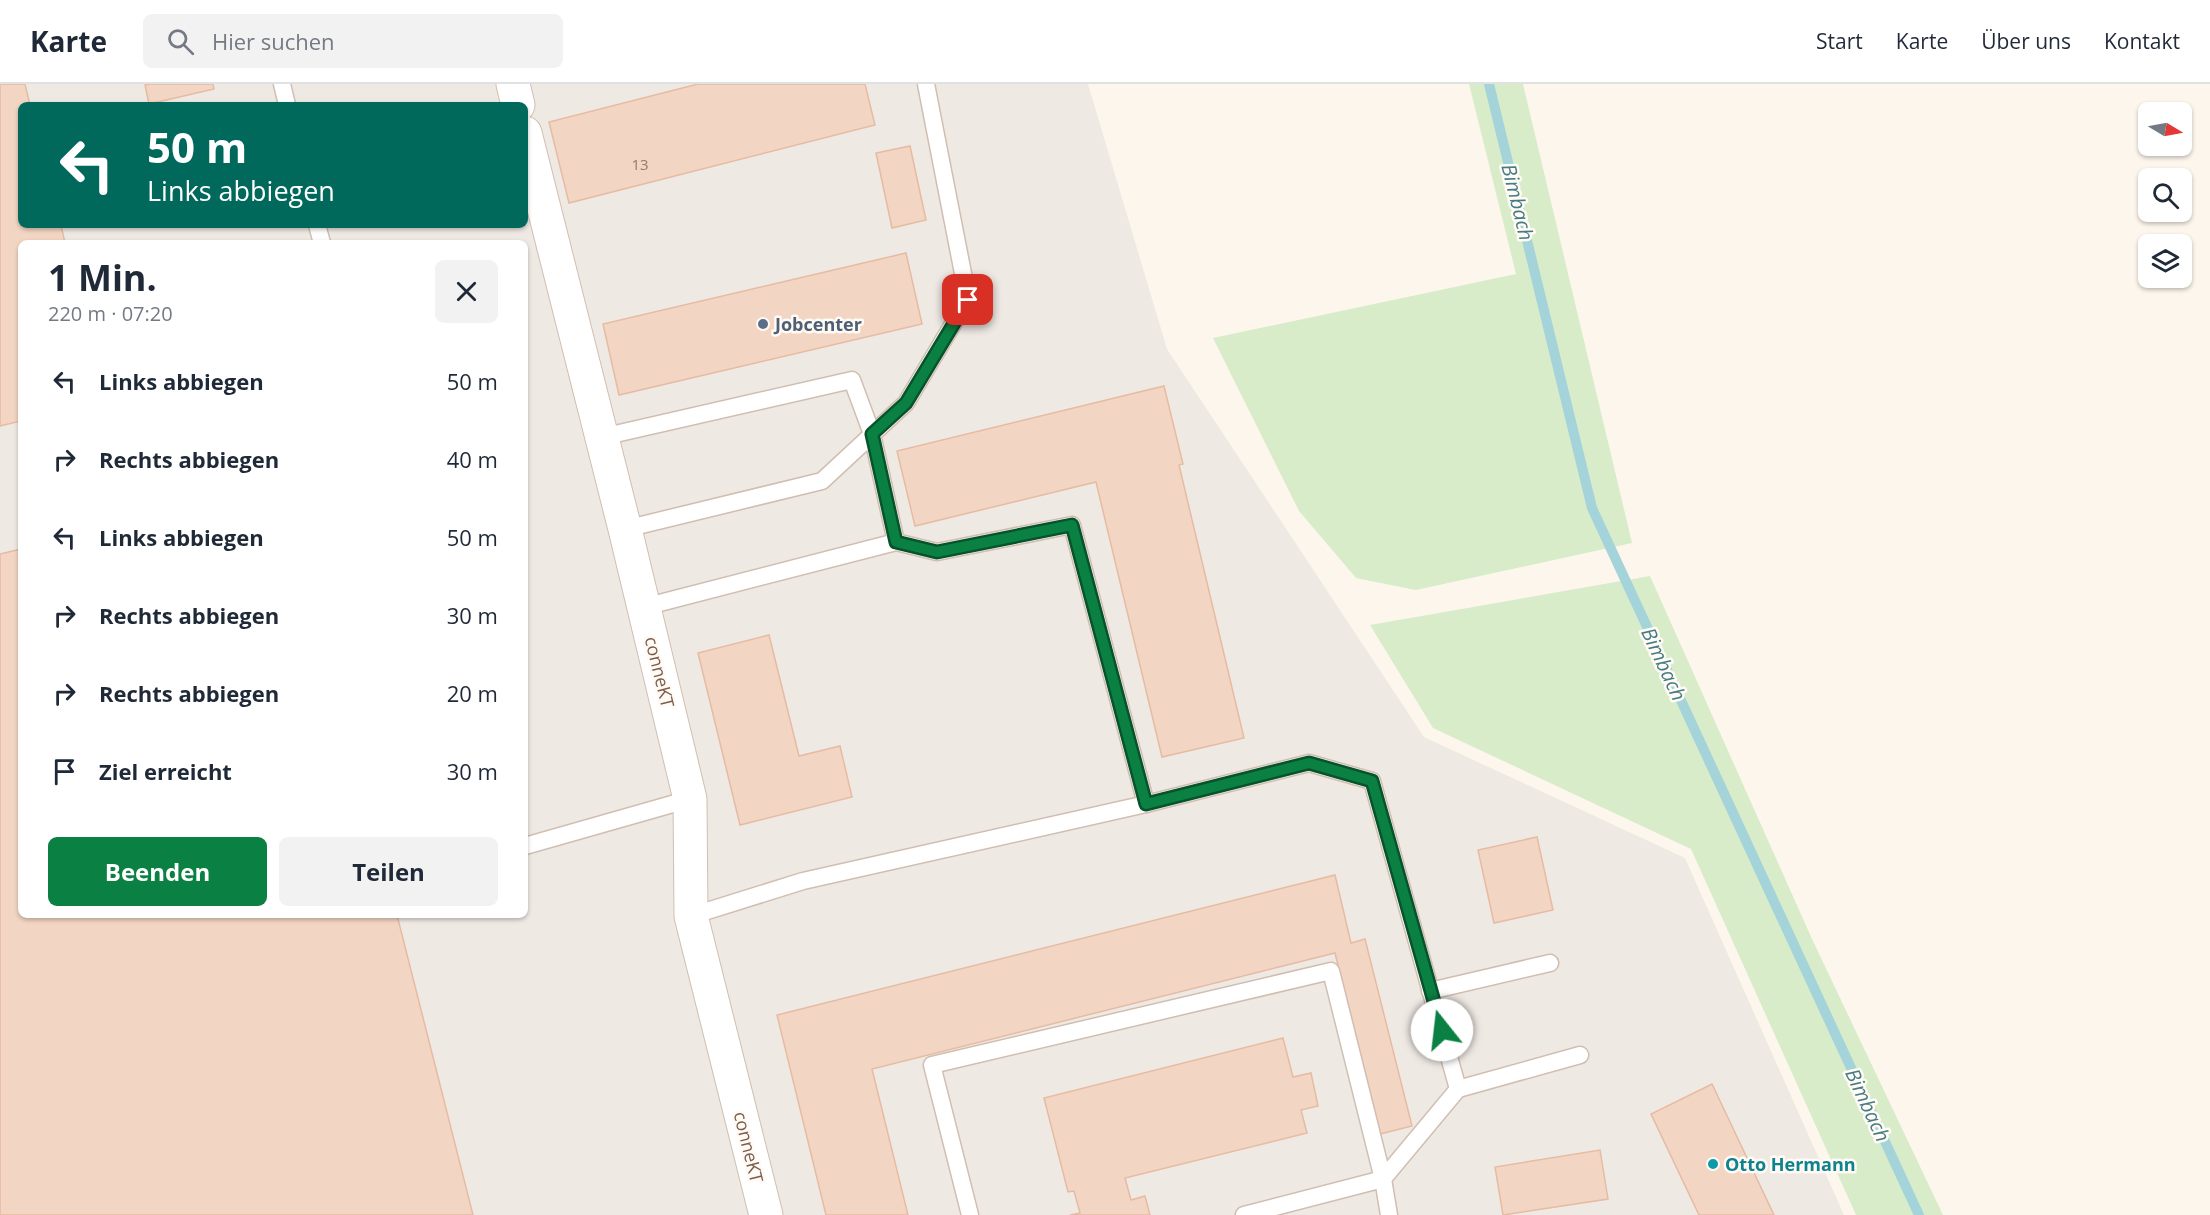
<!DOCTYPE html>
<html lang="de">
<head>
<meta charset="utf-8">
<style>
	body { margin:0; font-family:"Open Sans",sans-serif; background:#f2f2f3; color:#1f2937; height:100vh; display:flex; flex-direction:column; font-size:22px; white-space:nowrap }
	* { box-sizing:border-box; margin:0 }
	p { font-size:20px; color:#747a83 }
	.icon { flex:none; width:33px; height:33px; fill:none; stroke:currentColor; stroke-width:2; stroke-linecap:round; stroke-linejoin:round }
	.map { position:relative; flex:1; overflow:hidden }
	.panel { position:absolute; left:18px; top:156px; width:510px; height:678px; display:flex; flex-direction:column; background:#fff; border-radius:9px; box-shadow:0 2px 4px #0004 }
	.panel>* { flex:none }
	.guide { position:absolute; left:18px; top:18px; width:510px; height:126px; border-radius:9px; box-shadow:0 2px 4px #0004; background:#00695c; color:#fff; overflow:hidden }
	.needle { width:39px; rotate:100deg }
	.buttons { position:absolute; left:2138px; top:18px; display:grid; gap:12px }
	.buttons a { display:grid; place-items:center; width:54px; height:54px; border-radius:9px; background:#fff; box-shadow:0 2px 4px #0004; font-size:30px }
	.pin { position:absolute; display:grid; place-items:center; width:51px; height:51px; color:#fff; margin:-26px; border-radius:12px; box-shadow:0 3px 9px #0006 }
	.me { position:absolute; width:66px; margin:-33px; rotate:344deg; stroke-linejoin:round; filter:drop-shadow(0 0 4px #0008) }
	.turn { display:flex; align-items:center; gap:21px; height:126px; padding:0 30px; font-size:27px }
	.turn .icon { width:78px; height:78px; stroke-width:2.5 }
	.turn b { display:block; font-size:42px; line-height:51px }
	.round { display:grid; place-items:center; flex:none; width:63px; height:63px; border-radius:9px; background:#f2f2f3 }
	.overview { display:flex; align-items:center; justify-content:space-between; height:102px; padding:0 30px }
	h1 { font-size:36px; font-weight:700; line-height:45px }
	.primary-button { display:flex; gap:12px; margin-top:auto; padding:12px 30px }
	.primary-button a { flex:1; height:69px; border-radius:9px; background:#0b8043; color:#fff; font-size:24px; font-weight:700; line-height:69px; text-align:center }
	.primary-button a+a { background:#f2f2f3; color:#1f2937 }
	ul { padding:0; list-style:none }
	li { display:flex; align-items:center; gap:18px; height:78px; padding:0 30px }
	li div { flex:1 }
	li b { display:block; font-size:22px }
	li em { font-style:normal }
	header { display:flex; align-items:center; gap:36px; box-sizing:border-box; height:84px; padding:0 30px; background:#fff; border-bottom:2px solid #e0e1e3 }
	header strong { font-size:28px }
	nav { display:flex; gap:33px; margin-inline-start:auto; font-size:21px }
	.search { width:420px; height:54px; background:#f2f2f3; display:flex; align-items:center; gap:15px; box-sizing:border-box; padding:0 21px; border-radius:9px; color:#747a83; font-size:22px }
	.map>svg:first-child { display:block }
	.industrial { fill:#efe9e4; fill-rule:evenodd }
	.green { fill:#d8ecc9 }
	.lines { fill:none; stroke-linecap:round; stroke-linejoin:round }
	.stream { stroke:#a5d3da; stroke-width:10 }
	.building { fill:#f3d5c3; stroke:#e6bba3; stroke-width:1.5 }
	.service-casing { stroke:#d1beb0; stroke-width:19 }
	.minor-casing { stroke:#d1beb0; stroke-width:35 }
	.service { stroke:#fff; stroke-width:16 }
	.minor { stroke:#fff; stroke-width:33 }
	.route-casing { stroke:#07532c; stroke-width:15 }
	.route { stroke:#0b8043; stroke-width:10 }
	.service-dot { fill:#5c6f8a; stroke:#fffaf3; stroke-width:2 }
	.culture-dot { fill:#0f9aa8; stroke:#fffaf3; stroke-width:2 }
	.labels { text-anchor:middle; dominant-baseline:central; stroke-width:5; stroke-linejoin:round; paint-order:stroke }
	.number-label { font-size:15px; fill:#987a6a }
	.service-label { font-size:18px; font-weight:bold; fill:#4e5e75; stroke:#fffaf3; text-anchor:start }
	.street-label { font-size:18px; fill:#7a5c4d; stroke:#fffaf3 }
	.culture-label { font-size:18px; font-weight:bold; fill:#0d838f; stroke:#fffaf3; text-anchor:start }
	.water-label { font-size:20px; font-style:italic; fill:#437c86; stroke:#fffaf3 }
</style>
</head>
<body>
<header>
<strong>Karte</strong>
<div class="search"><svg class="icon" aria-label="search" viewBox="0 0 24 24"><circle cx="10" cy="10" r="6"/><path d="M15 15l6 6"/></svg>Hier suchen</div>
<nav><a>Start</a><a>Karte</a><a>Über uns</a><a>Kontakt</a></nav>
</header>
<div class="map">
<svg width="2210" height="1131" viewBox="0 0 2210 1131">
	<rect width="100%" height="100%" fill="#fdf6ec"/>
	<path class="industrial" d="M0,0H1088L1167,265L1424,653L1685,774L1844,1131H0ZM21,21H525V141H21ZM21,159H525V831H21Z"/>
	<g class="green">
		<polygon points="1469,0 1523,0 1632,459 1416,506 1356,494 1299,427 1213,254 1516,190"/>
		<polygon points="1650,492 1812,855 1943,1131 1856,1131 1691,765 1433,644 1370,541"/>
	</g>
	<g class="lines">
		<polyline class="stream" points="1489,0 1592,424 1919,1131"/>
	</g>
	<g class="building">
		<polygon points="0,0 25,0 30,21 21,21 21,141 61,141 65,159 21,159 21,337 0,342"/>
		<polygon points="151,0 213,0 214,5 149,20 145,1"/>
		<polygon points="698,0 865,0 875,41 569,119 549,38"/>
		<polygon points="910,62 926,136 892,144 876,69"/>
		<polygon points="906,169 922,240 619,311 603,240"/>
		<polygon points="1164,302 1183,380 1179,381 1244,654 1162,673 1096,398 915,442 897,367"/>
		<polygon points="21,465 21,831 397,831 473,1131 0,1131 0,470"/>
		<polygon points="769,551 799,672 840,662 852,713 740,741 698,569"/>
		<polygon points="1537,753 1553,826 1494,839 1478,766"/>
		<polygon points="1335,791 1351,859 1365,855 1412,1042 1380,1050 1335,869 872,985 908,1131 826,1131 777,931"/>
		<polygon points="1283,954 1293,993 1311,989 1318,1022 1301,1026 1307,1049 1125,1094 1131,1116 1145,1112 1150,1131 1070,1131 1080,1129 1074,1107 1068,1108 1044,1014"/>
		<polygon points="1712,1000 1774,1131 1699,1131 1651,1030"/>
		<polygon points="1600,1066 1608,1115 1503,1131 1495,1083"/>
	</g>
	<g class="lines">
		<defs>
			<g id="service">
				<polyline points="282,0 287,21"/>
				<polyline points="317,141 322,159"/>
				<polyline points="602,353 852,296 872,350 896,458 644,523"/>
				<polyline points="625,445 822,397 906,319 968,215 926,0"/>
				<polyline points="896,458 937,468 1072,441 1146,720"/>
				<polyline points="525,762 690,715"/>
				<polyline points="691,832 803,797 1146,720 1309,679 1372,697 1458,1005 1383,1095 1244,1131"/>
				<polyline points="1430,907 1550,879"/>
				<polyline points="1458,1005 1580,971"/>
				<polyline points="970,1131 932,981 1331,887 1383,1095 1389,1131"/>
			</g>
			<g id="minor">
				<polyline points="513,0 518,21"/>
				<polyline points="525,49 625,445 690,715 691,832 766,1131"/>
			</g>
		</defs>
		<use href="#service" class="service-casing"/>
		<use href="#minor" class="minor-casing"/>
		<use href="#service" class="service"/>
		<use href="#minor" class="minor"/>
	</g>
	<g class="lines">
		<defs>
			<polyline id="route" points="968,216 906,319 872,350 896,458 937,468 1072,441 1146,720 1309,679 1372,697 1442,946"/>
		</defs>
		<use href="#route" class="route-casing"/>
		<use href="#route" class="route"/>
	</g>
	<circle class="service-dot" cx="763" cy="240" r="6"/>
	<circle class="culture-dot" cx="1713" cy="1080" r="6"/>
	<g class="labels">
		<g class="number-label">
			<text x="640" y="80">13</text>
		</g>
		<g class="service-label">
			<text x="775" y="240">Jobcenter</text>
		</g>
		<g class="street-label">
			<text transform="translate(660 588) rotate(76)">conneKT</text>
			<text transform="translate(749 1063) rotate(76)">conneKT</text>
		</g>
		<g class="culture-label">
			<text x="1725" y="1080">Otto Hermann</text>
		</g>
		<g class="water-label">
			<text transform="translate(1518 118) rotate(76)">Bimbach</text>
			<text transform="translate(1664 580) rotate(65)">Bimbach</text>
			<text transform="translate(1868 1021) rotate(65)">Bimbach</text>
		</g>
	</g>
</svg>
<div class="buttons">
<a><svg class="needle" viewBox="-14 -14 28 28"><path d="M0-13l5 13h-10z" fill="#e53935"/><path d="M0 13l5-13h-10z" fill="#747a83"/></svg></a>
<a><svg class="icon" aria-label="search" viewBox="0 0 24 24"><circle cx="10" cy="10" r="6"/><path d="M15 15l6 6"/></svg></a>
<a><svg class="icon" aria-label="layers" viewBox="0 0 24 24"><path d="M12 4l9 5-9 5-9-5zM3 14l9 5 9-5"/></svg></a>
</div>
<div class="pin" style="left:968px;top:216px;background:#d93025"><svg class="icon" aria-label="arrive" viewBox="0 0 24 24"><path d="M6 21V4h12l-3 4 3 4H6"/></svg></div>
<svg class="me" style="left:1442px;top:946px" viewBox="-20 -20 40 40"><circle r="19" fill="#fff"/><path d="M0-13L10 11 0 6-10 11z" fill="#0b8043"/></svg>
<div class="guide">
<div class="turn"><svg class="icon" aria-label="left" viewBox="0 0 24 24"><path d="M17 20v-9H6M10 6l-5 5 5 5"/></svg><div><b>50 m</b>Links abbiegen</div></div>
</div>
<section class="panel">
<div class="overview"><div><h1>1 Min.</h1><p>220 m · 07:20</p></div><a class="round"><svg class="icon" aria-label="close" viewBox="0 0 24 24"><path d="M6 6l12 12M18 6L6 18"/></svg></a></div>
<ul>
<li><svg class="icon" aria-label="left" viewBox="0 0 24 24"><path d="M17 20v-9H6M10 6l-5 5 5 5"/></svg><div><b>Links abbiegen</b></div><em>50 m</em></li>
<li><svg class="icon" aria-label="right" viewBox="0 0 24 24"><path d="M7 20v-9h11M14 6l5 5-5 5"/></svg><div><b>Rechts abbiegen</b></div><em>40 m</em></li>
<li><svg class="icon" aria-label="left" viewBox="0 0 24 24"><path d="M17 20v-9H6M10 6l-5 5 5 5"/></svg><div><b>Links abbiegen</b></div><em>50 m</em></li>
<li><svg class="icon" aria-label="right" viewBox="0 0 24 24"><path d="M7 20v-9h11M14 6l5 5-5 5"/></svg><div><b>Rechts abbiegen</b></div><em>30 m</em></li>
<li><svg class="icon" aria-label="right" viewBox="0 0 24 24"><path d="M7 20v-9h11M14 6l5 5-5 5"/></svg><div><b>Rechts abbiegen</b></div><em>20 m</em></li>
<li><svg class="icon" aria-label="arrive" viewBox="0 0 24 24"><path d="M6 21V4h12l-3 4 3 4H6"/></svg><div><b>Ziel erreicht</b></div><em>30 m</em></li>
</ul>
<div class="primary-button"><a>Beenden</a><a>Teilen</a></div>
</section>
</div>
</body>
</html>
